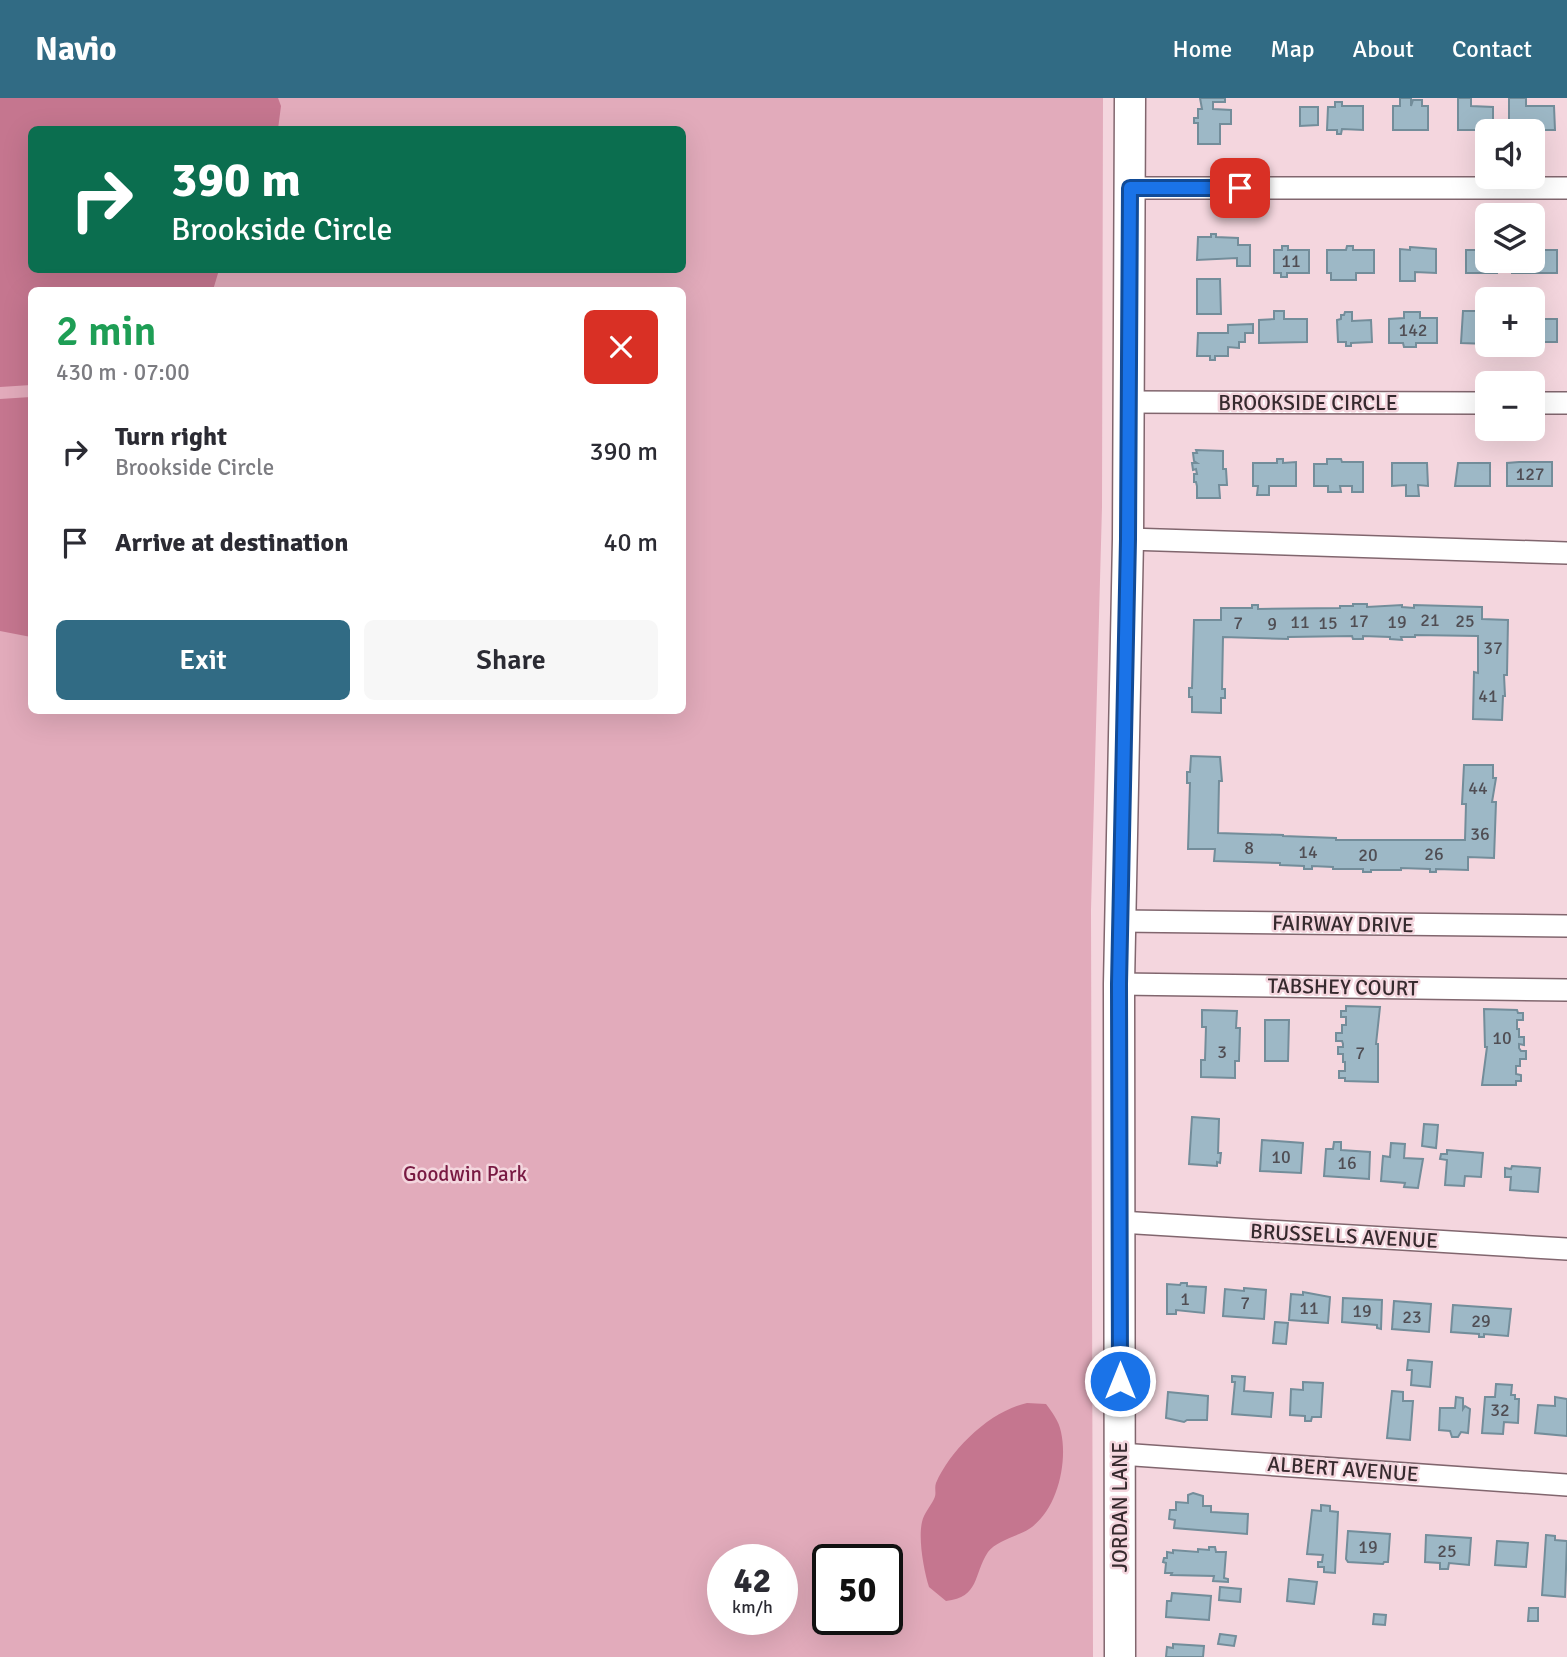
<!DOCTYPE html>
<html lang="en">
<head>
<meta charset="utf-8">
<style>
	body { margin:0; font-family:Signika,sans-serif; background:#f7f7f7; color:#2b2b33; height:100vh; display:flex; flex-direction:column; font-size:26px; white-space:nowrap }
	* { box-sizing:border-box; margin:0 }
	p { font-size:23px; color:#7c7c81 }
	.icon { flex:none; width:38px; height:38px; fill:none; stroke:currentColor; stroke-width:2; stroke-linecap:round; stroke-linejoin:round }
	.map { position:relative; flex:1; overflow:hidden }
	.details { position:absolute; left:28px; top:189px; width:658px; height:427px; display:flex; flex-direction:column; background:#fff; border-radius:10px; box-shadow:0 7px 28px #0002 }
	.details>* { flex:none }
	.hud { position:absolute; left:28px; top:28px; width:658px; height:147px; border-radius:10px; box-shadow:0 7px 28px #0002; background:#0b6e4f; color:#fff; overflow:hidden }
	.tools { position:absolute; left:1475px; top:21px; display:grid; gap:14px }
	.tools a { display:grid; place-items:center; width:70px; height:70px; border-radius:10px; background:#fff; box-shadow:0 7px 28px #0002; font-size:35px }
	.speed { position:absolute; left:707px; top:1446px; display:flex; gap:14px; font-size:35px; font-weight:700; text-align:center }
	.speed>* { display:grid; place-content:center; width:91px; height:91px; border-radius:50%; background:#fff; box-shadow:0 7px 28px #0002; line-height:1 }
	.speed small { font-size:18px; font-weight:400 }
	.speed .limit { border:4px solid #111; border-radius:10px; background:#fff; color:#111 }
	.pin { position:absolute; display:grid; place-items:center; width:60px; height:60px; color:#fff; margin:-30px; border-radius:14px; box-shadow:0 4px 10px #0006 }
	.me { position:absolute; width:77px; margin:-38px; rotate:0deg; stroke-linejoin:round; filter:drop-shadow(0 0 5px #0008) }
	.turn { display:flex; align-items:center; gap:24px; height:147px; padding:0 28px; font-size:32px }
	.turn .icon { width:91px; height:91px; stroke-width:2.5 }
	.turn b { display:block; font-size:49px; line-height:60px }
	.round { display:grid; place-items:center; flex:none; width:74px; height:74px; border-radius:10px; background:#f7f7f7 }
	.summary { display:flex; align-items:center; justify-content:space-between; height:119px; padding:0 28px }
	h1 { font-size:42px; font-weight:600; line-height:52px; color:#1e9e55 }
	.action { display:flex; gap:14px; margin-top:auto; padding:14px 28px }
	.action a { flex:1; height:80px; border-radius:10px; background:#316b84; color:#fff; font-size:28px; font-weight:600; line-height:80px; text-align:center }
	.action a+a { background:#f7f7f7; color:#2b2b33 }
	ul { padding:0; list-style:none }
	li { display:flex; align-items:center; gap:21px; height:91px; padding:0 28px }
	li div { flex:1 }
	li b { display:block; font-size:26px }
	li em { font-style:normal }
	header { display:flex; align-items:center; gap:42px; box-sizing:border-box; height:98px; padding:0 35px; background:#316b84; color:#fff }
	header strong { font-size:33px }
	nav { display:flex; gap:38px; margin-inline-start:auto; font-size:24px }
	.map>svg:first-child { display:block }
	.green { fill:#e2abbb; fill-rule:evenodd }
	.water { fill:#c5768f }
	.building { fill:#9db8c6; stroke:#738d9a; stroke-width:2 }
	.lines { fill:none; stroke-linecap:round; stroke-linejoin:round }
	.street-casing { stroke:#81666e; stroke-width:24 }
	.secondary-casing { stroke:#81666e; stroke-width:33 }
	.street { stroke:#fff; stroke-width:21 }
	.secondary { stroke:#fff; stroke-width:30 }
	.route-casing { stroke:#114b97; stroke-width:18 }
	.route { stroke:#1a73e8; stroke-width:12 }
	.labels { text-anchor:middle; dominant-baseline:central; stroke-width:5; stroke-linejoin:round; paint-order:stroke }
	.number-label { font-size:18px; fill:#504e54 }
	.street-label { font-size:21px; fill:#362a2e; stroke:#f4d6de }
	.park-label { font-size:21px; fill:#781942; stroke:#f4d6de }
</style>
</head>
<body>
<header>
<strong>Navio</strong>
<nav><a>Home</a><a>Map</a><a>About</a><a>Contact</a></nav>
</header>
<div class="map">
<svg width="1567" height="1559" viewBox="0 0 1567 1559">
	<rect width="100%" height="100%" fill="#f4d6de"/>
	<path class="green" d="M0,0H1103L1102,409L1091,812L1093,1559H0ZM32,32H682V172H32ZM32,192H682V612H32ZM723,1461H782V1521H723ZM828,1461H887V1521H828Z"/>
	<g class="water">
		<polygon points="0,0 278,0 281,8 278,31 32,32 32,172 219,172 213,192 32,192 31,287 0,289"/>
		<polygon points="31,299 32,299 31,539 0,533 0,301"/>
		<path d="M1027,1305L1046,1306C1052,1314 1059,1323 1061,1334C1068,1365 1057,1413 1029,1431C1018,1438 996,1443 988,1454C973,1477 980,1499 946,1503L929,1489C924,1473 918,1441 922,1424C924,1415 930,1409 934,1401C937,1395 934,1391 936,1385C951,1351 990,1313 1027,1305Z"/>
	</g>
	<g class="building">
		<polygon points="1200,0 1225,0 1225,4 1213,4 1213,11 1231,12 1231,26 1220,26 1220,46 1198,46 1198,25 1194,25 1194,20 1198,20 1198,11 1202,11"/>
		<polygon points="1400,0 1411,0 1411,8 1413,2 1422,2 1422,8 1428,8 1428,32 1393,32 1393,8 1400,8"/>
		<polygon points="1458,0 1471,0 1471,8 1493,9 1493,32 1458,32"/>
		<polygon points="1509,0 1526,0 1526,8 1554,8 1555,32 1542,32 1541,36 1536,36 1536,32 1509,32"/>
		<polygon points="1335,4 1342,4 1342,8 1363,8 1363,32 1342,31 1341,36 1337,36 1337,32 1327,32 1328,9 1335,9"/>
		<polygon points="1300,9 1318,9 1318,27 1300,28"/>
		<polygon points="1211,136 1216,136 1216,139 1238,140 1238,147 1250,147 1250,168 1237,168 1237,160 1197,162 1198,139 1211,139"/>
		<polygon points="1282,148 1288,148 1288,152 1309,152 1309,175 1287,175 1287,179 1281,179 1281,175 1274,175 1274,152 1282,152"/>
		<polygon points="1347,148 1353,148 1353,152 1374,152 1374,175 1356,175 1356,182 1331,182 1331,175 1327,175 1327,152 1346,152"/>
		<polygon points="1410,149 1436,151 1436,175 1415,174 1415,183 1400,183 1400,151 1410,152"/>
		<polygon points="1538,149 1544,149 1544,152 1557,152 1557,175 1512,175 1512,163 1533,163 1533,153 1538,152"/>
		<polygon points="1466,152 1488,152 1488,163 1497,163 1497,175 1466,175"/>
		<polygon points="1197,181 1220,181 1221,216 1197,216"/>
		<polygon points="1274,213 1284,213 1284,221 1307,221 1307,244 1259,245 1259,222 1274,221"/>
		<polygon points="1463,213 1481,213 1481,221 1488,221 1488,246 1461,245"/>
		<polygon points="1345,214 1352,214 1352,223 1371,222 1372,244 1351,245 1351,248 1346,248 1346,244 1338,244 1337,222 1341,221 1341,217 1344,217"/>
		<polygon points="1404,214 1420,214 1420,220 1437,220 1437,245 1416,245 1416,249 1404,249 1403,245 1389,245 1389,221 1404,220"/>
		<polygon points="1533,221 1557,221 1557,244 1543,244 1543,247 1539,247 1539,244 1533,244"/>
		<polygon points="1253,226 1253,235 1245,235 1245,244 1239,244 1239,250 1228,249 1228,258 1215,258 1215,262 1210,262 1210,258 1197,258 1198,235 1228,235 1228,227"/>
		<polygon points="1196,352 1223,353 1223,371 1226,371 1227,387 1219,387 1220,400 1197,400 1197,388 1196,384 1194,384 1194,376 1197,376 1196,371 1193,372 1192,365 1197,365 1194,363 1193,355 1197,355"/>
		<polygon points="1277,361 1283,361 1283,365 1296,364 1296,388 1269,388 1269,397 1257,397 1258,388 1253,388 1253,365 1277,365"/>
		<polygon points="1327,361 1341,361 1342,364 1363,364 1363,394 1352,394 1352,388 1340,388 1341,394 1328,394 1328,388 1314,388 1314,366 1327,366"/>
		<polygon points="1519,364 1552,364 1552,388 1507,388 1507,365"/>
		<polygon points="1392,365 1427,365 1428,388 1418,387 1419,398 1406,398 1406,387 1392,388"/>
		<polygon points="1458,365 1490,365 1490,388 1455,388"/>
		<polygon points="1353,506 1367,506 1367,509 1402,507 1402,509 1414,510 1414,507 1482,509 1482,521 1508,522 1507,577 1504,577 1505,598 1503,598 1502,622 1473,621 1474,574 1478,575 1478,538 1415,537 1415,539 1401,539 1402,542 1390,541 1390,539 1363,538 1363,541 1353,541 1352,538 1288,539 1288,541 1223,539 1222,591 1225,591 1225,600 1221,600 1221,615 1192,614 1192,599 1189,599 1189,590 1192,590 1194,522 1221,522 1221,510 1252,510 1252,507 1258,507 1258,511 1340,510 1340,508 1353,508"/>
		<polygon points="1191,658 1220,659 1222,683 1219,683 1218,735 1283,737 1283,738 1336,740 1336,742 1465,742 1466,706 1462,706 1464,667 1493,667 1493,680 1496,680 1492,704 1496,704 1494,760 1468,759 1468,772 1436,771 1436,774 1430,774 1430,771 1401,770 1401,772 1371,772 1371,774 1363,774 1363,771 1333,771 1333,769 1312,768 1312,771 1304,771 1304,768 1280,767 1280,765 1214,763 1215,751 1188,751 1190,685 1187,685 1187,674 1190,674"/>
		<polygon points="1346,908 1380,909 1376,946 1378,946 1378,984 1345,983 1345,980 1339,980 1339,973 1345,973 1345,964 1343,964 1343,956 1338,956 1338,949 1343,949 1343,946 1342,943 1336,943 1336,935 1342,935 1342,927 1346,927 1346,919 1341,919 1341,913 1346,913"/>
		<polygon points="1484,911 1517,912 1518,915 1523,915 1523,922 1517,922 1517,931 1519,931 1519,939 1524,939 1524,947 1519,946 1519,950 1521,953 1526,953 1526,961 1520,961 1520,968 1516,968 1516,976 1521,977 1521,983 1516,983 1516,987 1482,987 1487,949 1485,949"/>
		<polygon points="1202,912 1237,913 1236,930 1240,930 1239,963 1235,963 1235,980 1201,979 1201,962 1205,962 1206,929 1202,929"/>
		<polygon points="1265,922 1289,922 1288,963 1265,963"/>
		<polygon points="1192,1019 1219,1021 1218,1055 1221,1055 1220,1065 1217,1064 1217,1068 1189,1066"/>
		<polygon points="1424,1026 1438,1027 1436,1050 1422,1048"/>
		<polygon points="1262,1042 1303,1045 1301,1075 1260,1073"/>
		<polygon points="1334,1044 1341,1044 1341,1052 1370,1054 1369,1081 1324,1078 1326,1051 1333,1051"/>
		<polygon points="1391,1045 1405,1046 1404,1060 1423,1061 1418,1090 1404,1089 1405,1085 1381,1083 1383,1058 1390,1059"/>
		<polygon points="1447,1052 1483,1055 1481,1079 1465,1078 1464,1088 1445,1087 1447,1062 1440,1061 1441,1056 1447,1056"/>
		<polygon points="1512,1068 1540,1070 1538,1094 1510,1092 1511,1079 1505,1079 1505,1070 1511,1071"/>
		<polygon points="1181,1185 1187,1185 1187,1188 1206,1189 1204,1215 1176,1212 1176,1216 1167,1216 1167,1186 1180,1187"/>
		<polygon points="1244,1190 1266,1192 1264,1221 1223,1218 1225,1191 1244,1193"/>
		<polygon points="1303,1194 1330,1199 1328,1225 1289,1222 1291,1196 1303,1197"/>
		<polygon points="1343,1200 1382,1202 1381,1231 1377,1230 1377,1227 1342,1224"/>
		<polygon points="1394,1203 1431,1206 1429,1234 1392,1231"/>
		<polygon points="1453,1207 1511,1211 1508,1238 1484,1236 1484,1239 1479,1239 1479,1236 1451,1234"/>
		<polygon points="1275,1224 1288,1225 1286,1246 1273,1245"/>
		<polygon points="1408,1262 1432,1264 1430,1289 1411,1287 1412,1272 1407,1272"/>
		<polygon points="1232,1278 1245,1279 1244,1293 1273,1295 1271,1319 1232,1316 1235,1284 1232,1284"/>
		<polygon points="1303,1284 1323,1285 1321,1319 1312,1319 1311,1323 1305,1323 1305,1318 1290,1317 1291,1291 1303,1292"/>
		<polygon points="1496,1286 1512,1287 1511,1297 1515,1297 1515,1301 1519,1301 1518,1325 1504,1324 1503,1336 1482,1335 1485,1299 1495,1299"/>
		<polygon points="1392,1293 1403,1294 1403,1303 1413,1303 1410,1342 1387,1340"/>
		<polygon points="1168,1294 1208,1298 1207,1322 1187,1322 1184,1324 1166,1320"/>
		<polygon points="1456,1299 1463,1300 1463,1311 1465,1308 1470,1311 1468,1335 1461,1334 1458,1339 1452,1339 1450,1333 1439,1332 1440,1310 1455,1310"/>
		<polygon points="1555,1299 1567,1301 1567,1338 1535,1335 1538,1307 1555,1308"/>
		<polygon points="1193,1395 1203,1398 1203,1408 1211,1408 1211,1414 1248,1416 1247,1436 1174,1430 1175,1422 1169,1421 1170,1412 1176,1412 1176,1404 1188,1405 1188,1397"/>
		<polygon points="1321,1407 1330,1408 1330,1413 1338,1414 1335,1475 1324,1474 1324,1469 1318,1469 1318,1464 1322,1464 1323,1457 1307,1456 1312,1412 1321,1413"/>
		<polygon points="1348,1433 1390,1436 1388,1464 1384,1464 1383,1466 1348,1464 1346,1461"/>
		<polygon points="1426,1437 1471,1440 1469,1467 1449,1465 1448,1471 1440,1471 1440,1465 1425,1464"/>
		<polygon points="1546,1437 1555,1438 1555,1442 1567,1443 1565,1499 1542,1497"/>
		<polygon points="1497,1443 1528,1445 1526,1469 1495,1467"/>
		<polygon points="1209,1449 1215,1449 1216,1454 1226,1454 1224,1480 1228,1481 1228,1484 1213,1483 1214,1478 1171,1477 1172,1475 1165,1475 1166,1465 1163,1464 1164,1460 1167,1460 1167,1454 1173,1455 1173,1452 1198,1454 1198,1451 1209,1452"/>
		<polygon points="1289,1481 1317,1484 1314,1506 1287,1503"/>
		<polygon points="1220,1489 1241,1491 1240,1504 1219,1502"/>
		<polygon points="1172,1495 1211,1498 1209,1522 1166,1519 1167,1503 1171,1503"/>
		<polygon points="1529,1510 1538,1510 1538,1523 1528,1523"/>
		<polygon points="1374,1516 1386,1517 1385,1527 1373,1526"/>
		<polygon points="1220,1536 1236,1538 1234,1548 1218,1546"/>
		<polygon points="1173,1546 1204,1548 1203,1559 1166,1559 1167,1549 1173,1550"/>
	</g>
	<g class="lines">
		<defs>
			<g id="street">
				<polyline points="1130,90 1567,90"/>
				<polyline points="1129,304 1488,305"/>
				<polyline points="1533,305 1567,305"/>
				<polyline points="1128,441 1567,455"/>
				<polyline points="1120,823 1567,828"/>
				<polyline points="1119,886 1567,892"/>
				<polyline points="1120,1124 1567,1151"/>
				<polyline points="1120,1356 1567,1387"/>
			</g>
			<polyline id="secondary" points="1120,1559 1119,886 1128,441 1130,0"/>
		</defs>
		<use href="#street" class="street-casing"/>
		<use href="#secondary" class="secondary-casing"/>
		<use href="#street" class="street"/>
		<use href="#secondary" class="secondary"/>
	</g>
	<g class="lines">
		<defs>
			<polyline id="route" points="1120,1283 1119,886 1128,441 1130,90 1240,90"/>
		</defs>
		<use href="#route" class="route-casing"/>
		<use href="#route" class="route"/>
	</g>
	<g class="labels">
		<g class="number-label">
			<text x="1291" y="163">11</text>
			<text x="1413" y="232">142</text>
			<text x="1530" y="376">127</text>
			<text x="1430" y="522">21</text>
			<text x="1359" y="523">17</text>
			<text x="1465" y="523">25</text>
			<text x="1300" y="524">11</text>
			<text x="1397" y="524">19</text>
			<text x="1238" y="525">7</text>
			<text x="1328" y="525">15</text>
			<text x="1272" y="526">9</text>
			<text x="1493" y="550">37</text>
			<text x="1488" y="598">41</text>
			<text x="1478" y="690">44</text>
			<text x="1480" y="736">36</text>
			<text x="1249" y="750">8</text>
			<text x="1308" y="754">14</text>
			<text x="1434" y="756">26</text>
			<text x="1368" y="757">20</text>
			<text x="1502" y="940">10</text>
			<text x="1222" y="954">3</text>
			<text x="1360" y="955">7</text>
			<text x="1281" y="1059">10</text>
			<text x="1347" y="1065">16</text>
			<text x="1185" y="1201">1</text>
			<text x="1245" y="1205">7</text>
			<text x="1309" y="1210">11</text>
			<text x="1362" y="1213">19</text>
			<text x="1412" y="1219">23</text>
			<text x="1481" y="1223">29</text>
			<text x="1500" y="1312">32</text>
			<text x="1368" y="1449">19</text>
			<text x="1447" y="1453">25</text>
		</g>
		<g class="street-label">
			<text x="1308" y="305">BROOKSIDE CIRCLE</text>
			<text transform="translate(1343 826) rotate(1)">FAIRWAY DRIVE</text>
			<text transform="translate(1343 889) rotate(1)">TABSHEY COURT</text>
			<text transform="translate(1344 1138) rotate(3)">BRUSSELLS AVENUE</text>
			<text transform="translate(1343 1371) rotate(4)">ALBERT AVENUE</text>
			<text transform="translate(1120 1409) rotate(-90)">JORDAN LANE</text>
		</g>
		<g class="park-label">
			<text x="465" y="1076">Goodwin Park</text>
		</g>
	</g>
</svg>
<div class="tools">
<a><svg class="icon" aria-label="sound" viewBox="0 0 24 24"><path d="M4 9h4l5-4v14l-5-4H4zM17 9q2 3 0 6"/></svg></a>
<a><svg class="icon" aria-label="layers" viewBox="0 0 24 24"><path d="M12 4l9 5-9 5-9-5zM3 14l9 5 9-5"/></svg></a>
<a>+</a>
<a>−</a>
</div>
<div class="speed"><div>42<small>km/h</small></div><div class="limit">50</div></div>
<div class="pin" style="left:1240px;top:90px;background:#d93025"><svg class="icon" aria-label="arrive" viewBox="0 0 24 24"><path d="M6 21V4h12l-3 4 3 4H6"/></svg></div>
<svg class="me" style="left:1120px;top:1283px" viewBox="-20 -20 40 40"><circle r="17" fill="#1a73e8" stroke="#fff" stroke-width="3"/><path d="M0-11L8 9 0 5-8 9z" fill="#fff"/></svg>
<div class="hud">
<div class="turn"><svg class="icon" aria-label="right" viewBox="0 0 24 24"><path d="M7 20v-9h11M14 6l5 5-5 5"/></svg><div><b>390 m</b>Brookside Circle</div></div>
</div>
<section class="details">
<div class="summary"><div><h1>2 min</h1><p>430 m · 07:00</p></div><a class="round" style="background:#d93025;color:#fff"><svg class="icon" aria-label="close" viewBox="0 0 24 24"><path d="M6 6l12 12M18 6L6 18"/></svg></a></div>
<ul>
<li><svg class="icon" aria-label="right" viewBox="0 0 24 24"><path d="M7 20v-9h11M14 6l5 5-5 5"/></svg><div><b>Turn right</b><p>Brookside Circle</p></div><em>390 m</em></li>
<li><svg class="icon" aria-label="arrive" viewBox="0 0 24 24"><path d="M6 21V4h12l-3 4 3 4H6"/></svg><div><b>Arrive at destination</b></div><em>40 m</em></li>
</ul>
<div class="action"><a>Exit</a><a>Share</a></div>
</section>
</div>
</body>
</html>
